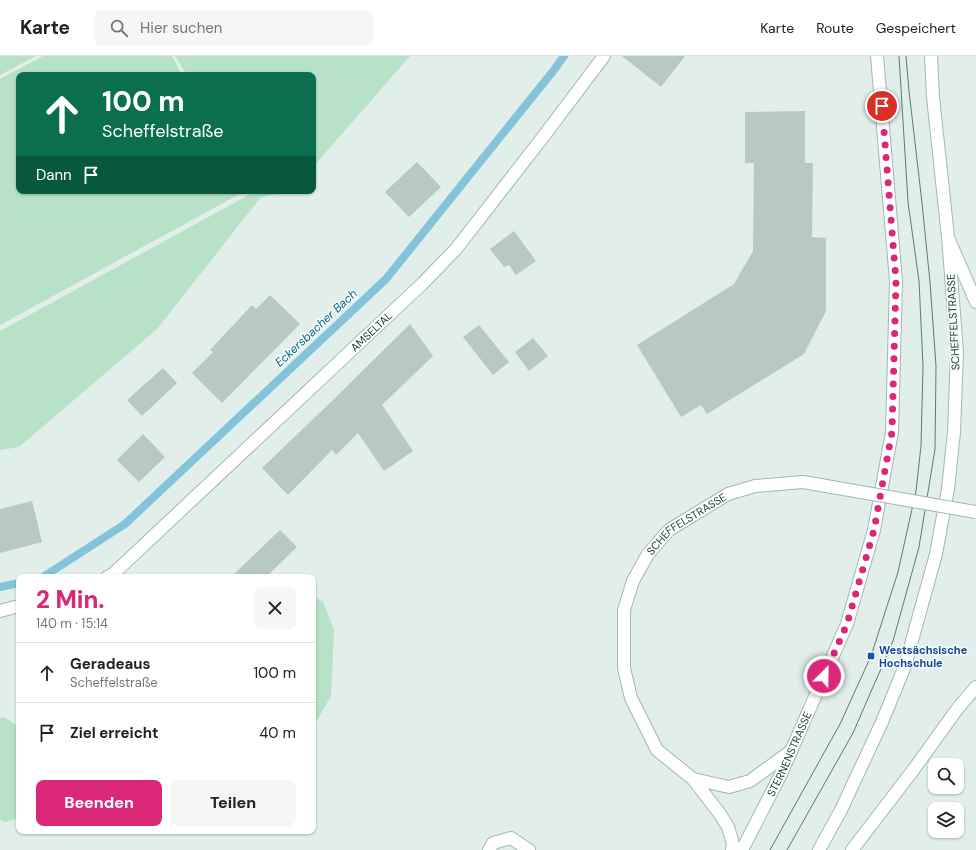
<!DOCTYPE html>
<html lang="de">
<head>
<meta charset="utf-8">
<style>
	body { margin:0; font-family:"DM Sans",sans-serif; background:#f6f6f6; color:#222; height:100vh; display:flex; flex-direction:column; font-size:15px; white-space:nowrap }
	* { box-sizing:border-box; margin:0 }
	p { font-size:13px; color:#767676 }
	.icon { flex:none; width:22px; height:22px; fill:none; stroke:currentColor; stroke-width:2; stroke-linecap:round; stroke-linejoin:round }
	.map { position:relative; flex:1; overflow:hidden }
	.side { position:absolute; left:16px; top:518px; width:300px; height:260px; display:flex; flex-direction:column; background:#fff; border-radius:8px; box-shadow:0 1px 3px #0004 }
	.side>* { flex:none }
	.top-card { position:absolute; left:16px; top:16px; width:300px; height:122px; border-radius:8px; box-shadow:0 1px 3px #0004; background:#0b6e4f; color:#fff; overflow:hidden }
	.fabs { position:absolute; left:928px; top:702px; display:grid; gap:8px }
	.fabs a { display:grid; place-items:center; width:36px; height:36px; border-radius:8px; background:#fff; box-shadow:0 1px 3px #0004; font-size:20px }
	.pin { position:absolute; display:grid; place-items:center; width:34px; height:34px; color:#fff; margin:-17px; border:2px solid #fff; border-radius:50%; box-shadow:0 1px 4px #0007 }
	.me { position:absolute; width:44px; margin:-22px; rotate:23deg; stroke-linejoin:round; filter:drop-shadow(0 0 3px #0008) }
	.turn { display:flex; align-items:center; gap:14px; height:84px; padding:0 20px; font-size:18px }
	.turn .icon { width:52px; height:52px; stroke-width:2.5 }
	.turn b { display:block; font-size:28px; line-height:34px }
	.then { display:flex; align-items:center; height:38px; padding:0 20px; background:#0003; gap:8px; font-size:15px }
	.round { display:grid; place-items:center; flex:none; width:42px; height:42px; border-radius:8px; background:#f6f6f6 }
	.head { display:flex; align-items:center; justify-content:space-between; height:68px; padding:0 20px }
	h1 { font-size:24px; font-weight:800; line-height:30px; color:#db2777 }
	.cta { display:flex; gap:8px; margin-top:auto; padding:8px 20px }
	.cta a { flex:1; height:46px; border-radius:8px; background:#db2777; color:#fff; font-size:16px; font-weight:800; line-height:46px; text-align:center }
	.cta a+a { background:#f6f6f6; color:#222 }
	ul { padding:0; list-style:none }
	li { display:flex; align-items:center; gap:12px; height:60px; padding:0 20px; border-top:1px solid #e0e0e0 }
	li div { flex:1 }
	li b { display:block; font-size:15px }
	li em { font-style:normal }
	header { display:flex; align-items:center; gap:24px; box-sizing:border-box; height:56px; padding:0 20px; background:#fff; border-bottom:1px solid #e0e0e0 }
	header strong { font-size:19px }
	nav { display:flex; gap:22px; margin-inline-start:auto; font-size:14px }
	.search { width:280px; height:36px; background:#f6f6f6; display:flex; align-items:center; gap:10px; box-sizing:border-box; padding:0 14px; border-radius:8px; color:#767676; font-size:15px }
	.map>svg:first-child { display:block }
	.green { fill:#b8e2c7 }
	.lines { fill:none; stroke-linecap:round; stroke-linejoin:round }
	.stream { stroke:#83c4da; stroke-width:8 }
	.building { fill:#b6c9c3 }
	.service-casing { stroke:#a3b7b1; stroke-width:14 }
	.minor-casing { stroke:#a3b7b1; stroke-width:14 }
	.tertiary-casing { stroke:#a3b7b1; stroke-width:14 }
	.service { stroke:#fff; stroke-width:12 }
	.minor { stroke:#fff; stroke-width:12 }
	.tertiary { stroke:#fff; stroke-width:12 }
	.tram { stroke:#5a7d77; stroke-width:1 }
	.minor-bridge-casing { stroke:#a3b7b1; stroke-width:14; stroke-linecap:butt }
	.minor-bridge { stroke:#fff; stroke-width:12 }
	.route { stroke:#db2777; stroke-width:7; stroke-dasharray:0 12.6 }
	.transit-dot { fill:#1a4fb4; stroke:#f3faf7; stroke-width:1.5 }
	.labels { text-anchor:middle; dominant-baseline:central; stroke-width:3.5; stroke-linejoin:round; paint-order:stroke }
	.street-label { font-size:11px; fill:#1f413b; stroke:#f3faf7 }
	.transit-label { font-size:11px; font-weight:bold; fill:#164399; stroke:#f3faf7; text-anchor:start }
	.water-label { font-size:12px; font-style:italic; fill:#116785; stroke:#f3faf7 }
</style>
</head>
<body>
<header>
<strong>Karte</strong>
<div class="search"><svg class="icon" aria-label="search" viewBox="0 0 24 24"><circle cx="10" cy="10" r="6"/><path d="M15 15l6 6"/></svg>Hier suchen</div>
<nav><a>Karte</a><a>Route</a><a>Gespeichert</a></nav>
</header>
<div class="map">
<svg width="976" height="794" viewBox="0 0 976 794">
	<rect width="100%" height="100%" fill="#e1eee9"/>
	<g class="green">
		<polygon points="0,0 36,0 0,19"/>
		<polygon points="43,0 172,0 182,19 19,19 19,135 245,135 0,269 0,23"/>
		<polygon points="175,0 410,0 313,111 313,19 187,19"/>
		<polygon points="256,135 291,135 261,141 157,273 19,391 0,394 0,275"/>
		<polygon points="313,540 323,546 334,574 331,640 313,672"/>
		<polygon points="4,661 19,671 19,762 5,766 0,764 0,662"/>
	</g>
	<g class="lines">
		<g class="stream">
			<polyline points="43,521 125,468 386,223 554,14 564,0"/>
			<polyline points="0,531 19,527"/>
		</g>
	</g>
	<g class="building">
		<polygon points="622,0 685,0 661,31"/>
		<polygon points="805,55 805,107 813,107 812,181 826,182 826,255 804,298 707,358 701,349 681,361 637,289 734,228 753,195 754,107 745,107 745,56"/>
		<polygon points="417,106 441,131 409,161 385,136"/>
		<polygon points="514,175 536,205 516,219 509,209 504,211 490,193"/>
		<polygon points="270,239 300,268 222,347 192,317 213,296 210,294 252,249 256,253"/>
		<polygon points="410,268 433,300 382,349 413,395 384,415 358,377 336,399 332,394 288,439 262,412 333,344"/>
		<polygon points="479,269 509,306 493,319 463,281"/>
		<polygon points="533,282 548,300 529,315 515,296"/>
		<polygon points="163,312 177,327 142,360 127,344"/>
		<polygon points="143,378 165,401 139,426 117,404"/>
		<polygon points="32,445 42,486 0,497 0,453"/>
		<polygon points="280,474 297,491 266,521 231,521"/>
	</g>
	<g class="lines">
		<defs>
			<polyline id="service" points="489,794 493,787 511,782 529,794"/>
			<g id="minor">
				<polyline points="949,184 976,246"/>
				<path id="s1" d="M107,521L113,518L422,228L456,193L543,81L604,0"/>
				<polyline points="0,555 19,550"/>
				<polyline points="693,723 729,731 750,725 791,695"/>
				<path id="s2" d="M732,794L733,788L728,771L720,758L693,723L657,694L631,642L624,612V554L633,525L648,498L669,474L728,438L755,430L803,426"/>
				<polyline points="852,794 914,713 958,652 976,631"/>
			</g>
			<g id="tertiary">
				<path id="s3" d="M742,794L781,718L847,568L874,474L892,376L896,225L877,0"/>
				<polyline points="819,794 841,754 882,666 905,610 936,498 948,433 954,376 957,296 948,181 933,41 931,0"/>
			</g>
		</defs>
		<use href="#service" class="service-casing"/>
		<use href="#minor" class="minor-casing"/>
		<use href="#tertiary" class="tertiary-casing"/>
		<use href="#service" class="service"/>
		<use href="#minor" class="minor"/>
		<use href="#tertiary" class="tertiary"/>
		<g class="tram">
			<polyline points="770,794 840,668 871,600 898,516 916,435 921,390 923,310 919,225 908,146 899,0"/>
			<polyline points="787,794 853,677 893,585 919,491 935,393 936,310 930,226 922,147 909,35 906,0"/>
		</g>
		<defs>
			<polyline id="minor-bridge" points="803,426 976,456"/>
		</defs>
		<use href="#minor-bridge" class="minor-bridge-casing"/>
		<use href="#minor-bridge" class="minor-bridge"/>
	</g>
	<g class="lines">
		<polyline class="route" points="824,620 847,568 874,474 892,376 896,225 882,50"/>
	</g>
	<rect class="transit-dot" x="867" y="596" width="8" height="8" rx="2"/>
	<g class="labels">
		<g class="street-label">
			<text transform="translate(953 266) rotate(-93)">SCHEFFELSTRASSE</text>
			<text stroke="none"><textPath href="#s1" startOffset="361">AMSELTAL</textPath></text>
			<text stroke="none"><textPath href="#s2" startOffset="387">SCHEFFELSTRASSE</textPath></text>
			<text stroke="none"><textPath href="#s3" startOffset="107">STERNENSTRASSE</textPath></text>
		</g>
		<g class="transit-label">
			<text x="879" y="594">Westsächsische<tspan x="879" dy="13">Hochschule</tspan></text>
		</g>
		<g class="water-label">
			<text transform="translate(316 272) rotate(-43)">Eckersbacher Bach</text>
		</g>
	</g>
</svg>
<div class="fabs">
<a><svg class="icon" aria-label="search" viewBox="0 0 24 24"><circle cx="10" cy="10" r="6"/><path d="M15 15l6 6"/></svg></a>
<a><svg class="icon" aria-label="layers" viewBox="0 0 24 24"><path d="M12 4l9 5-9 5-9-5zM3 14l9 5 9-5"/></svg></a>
</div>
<div class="pin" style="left:882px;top:50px;background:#d93025"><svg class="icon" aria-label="arrive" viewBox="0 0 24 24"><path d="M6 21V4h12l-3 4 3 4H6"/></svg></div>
<svg class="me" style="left:824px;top:620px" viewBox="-20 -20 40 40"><circle r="17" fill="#db2777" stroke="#fff" stroke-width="3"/><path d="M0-11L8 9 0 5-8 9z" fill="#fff"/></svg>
<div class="top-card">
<div class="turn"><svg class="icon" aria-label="ahead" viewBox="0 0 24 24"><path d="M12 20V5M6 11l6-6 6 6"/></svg><div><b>100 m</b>Scheffelstraße</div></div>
<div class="then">Dann<svg class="icon" aria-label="arrive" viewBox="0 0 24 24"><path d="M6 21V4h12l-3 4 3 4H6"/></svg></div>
</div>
<section class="side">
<div class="head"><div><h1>2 Min.</h1><p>140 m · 15:14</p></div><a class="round"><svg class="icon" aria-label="close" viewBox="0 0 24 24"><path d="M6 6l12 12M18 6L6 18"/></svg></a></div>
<ul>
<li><svg class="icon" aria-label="ahead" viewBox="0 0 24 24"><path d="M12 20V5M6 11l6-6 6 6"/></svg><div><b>Geradeaus</b><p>Scheffelstraße</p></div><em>100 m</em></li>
<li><svg class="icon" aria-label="arrive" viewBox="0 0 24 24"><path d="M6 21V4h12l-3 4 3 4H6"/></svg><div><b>Ziel erreicht</b></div><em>40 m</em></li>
</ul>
<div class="cta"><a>Beenden</a><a>Teilen</a></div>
</section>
</div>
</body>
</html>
